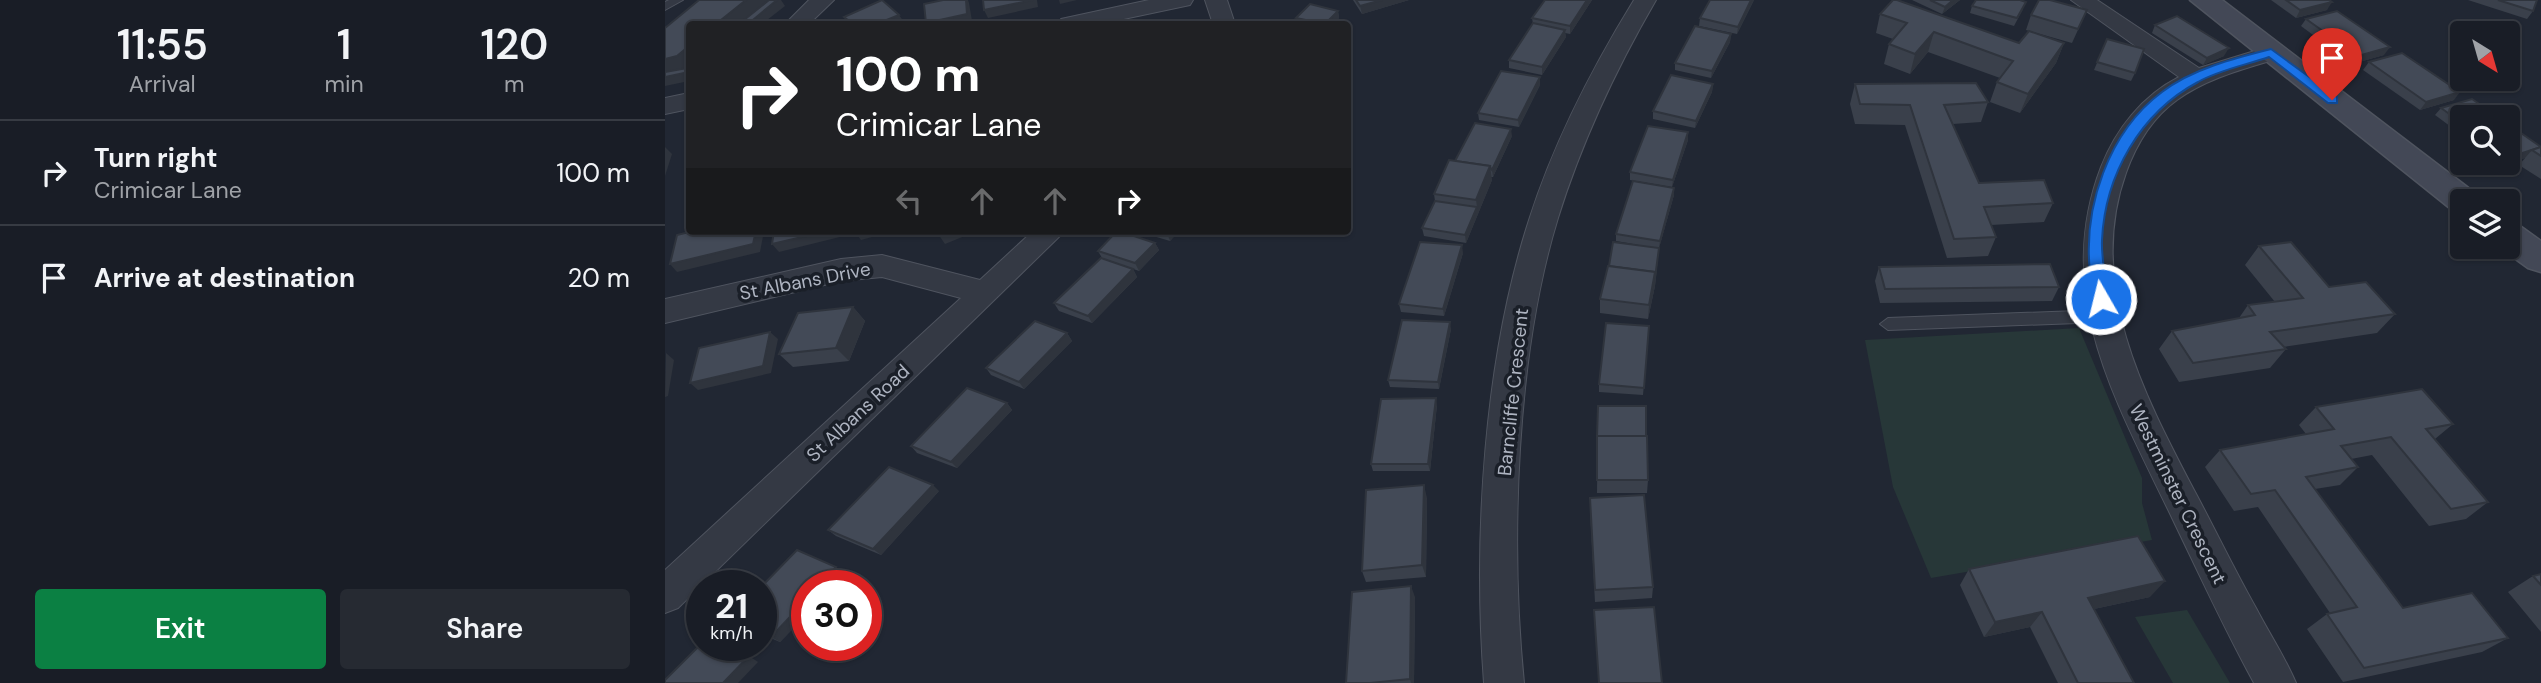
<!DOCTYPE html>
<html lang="en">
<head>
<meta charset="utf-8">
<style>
	body { margin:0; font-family:"DM Sans",sans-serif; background:#262a32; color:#f1f3f6; height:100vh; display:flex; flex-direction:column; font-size:26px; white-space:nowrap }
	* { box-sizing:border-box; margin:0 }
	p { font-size:23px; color:#9fa2a7 }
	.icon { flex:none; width:38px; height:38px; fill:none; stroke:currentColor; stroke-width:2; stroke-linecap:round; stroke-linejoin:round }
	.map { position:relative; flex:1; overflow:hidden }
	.details { display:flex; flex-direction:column; background:#191d26; width:665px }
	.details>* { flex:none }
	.hud { position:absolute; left:21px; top:21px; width:665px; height:214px; border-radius:7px; box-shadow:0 2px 5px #0004,0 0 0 2px #373b43; background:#202124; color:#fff; overflow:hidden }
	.needle { width:46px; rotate:143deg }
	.buttons { position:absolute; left:1785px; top:21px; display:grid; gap:14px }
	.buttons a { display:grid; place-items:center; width:70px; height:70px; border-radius:7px; background:#191d26; box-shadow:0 2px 5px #0004,0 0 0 2px #373b43; font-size:35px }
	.speed { position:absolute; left:21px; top:570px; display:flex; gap:14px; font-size:35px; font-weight:700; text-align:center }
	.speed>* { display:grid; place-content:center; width:91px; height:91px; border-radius:50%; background:#191d26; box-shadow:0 2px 5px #0004,0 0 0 2px #373b43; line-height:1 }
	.speed small { font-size:18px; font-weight:400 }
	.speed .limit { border:10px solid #d22; background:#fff; color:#111 }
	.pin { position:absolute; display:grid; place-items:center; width:60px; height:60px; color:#fff; margin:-72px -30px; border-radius:50% 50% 50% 0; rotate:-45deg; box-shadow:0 0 7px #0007 }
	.pin .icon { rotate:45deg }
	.me { position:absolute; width:77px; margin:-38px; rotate:352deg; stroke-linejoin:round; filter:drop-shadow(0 0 5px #0008) }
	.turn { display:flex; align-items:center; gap:24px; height:147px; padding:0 35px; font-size:32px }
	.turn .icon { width:91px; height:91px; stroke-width:2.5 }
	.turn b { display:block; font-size:49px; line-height:60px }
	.lanes { display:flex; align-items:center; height:66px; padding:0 35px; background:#0003; justify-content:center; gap:35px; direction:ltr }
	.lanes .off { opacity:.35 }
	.eta { display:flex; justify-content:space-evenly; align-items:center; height:119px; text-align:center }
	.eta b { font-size:42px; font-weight:600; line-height:49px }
	.button { display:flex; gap:14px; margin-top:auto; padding:14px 35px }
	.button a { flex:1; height:80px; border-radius:7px; background:#0b8043; color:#fff; font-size:28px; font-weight:600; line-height:80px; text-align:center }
	.button a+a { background:#262a32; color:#f1f3f6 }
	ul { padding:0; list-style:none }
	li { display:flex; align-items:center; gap:21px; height:105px; padding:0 35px; border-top:2px solid #373b43 }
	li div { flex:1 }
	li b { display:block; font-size:26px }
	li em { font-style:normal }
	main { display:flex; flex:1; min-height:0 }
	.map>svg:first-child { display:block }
	.green { fill:#273738 }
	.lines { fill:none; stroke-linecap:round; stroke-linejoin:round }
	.lane-casing { stroke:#4f545f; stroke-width:2 }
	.street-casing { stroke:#4f545f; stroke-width:2 }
	.secondary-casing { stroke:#4f545f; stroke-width:3 }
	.lane { fill:#343944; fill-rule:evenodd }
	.street { fill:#343944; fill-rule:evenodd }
	.secondary { fill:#434856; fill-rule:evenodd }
	.wall { fill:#3a404b }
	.shaded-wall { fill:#2f343d }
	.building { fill:#434a57; stroke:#2f343d; stroke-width:2 }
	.route { fill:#1a73e8; stroke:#114b97; stroke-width:2 }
	.labels { text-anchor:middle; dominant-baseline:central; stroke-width:7; stroke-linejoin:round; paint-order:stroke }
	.street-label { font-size:19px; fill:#aeb4c1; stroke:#1a1f28 }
</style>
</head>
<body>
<main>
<section class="details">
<div class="eta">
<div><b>11:55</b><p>Arrival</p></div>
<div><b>1</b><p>min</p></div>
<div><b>120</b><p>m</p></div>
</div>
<ul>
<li><svg class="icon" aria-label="right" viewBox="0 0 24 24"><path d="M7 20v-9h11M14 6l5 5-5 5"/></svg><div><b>Turn right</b><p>Crimicar Lane</p></div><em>100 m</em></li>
<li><svg class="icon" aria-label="arrive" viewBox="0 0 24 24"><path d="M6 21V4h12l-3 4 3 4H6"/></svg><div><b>Arrive at destination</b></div><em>20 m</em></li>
</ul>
<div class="button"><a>Exit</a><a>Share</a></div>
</section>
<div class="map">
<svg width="1876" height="683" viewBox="0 0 1876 683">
	<rect width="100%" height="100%" fill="#212733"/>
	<g class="green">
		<polygon points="1414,328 1477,478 1477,503 1487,540 1266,578 1228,487 1200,340"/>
		<polygon points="1522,610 1565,683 1508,683 1470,617"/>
	</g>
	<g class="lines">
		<defs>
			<g id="lane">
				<polygon points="4,0 18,0 0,10 0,2"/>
				<polygon points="1439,310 1447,316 1439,322 1223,330 1215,324 1223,318"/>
			</g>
			<g id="street">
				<polygon points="144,0 169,0 144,24 120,24"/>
				<polygon points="484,0 528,0 525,5 435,24 392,24 396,19"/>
				<polygon points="540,0 562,0 570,24 548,24"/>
				<path d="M969,0H991C951,69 917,141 893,218C851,354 845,542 859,683H819C808,537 819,359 864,220C889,142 926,70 969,0Z"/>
				<path d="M1406,0H1432L1534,68L1606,46L1615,48L1618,53L1615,58C1579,69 1542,78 1512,100C1487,118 1471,145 1461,173C1421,284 1478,393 1529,490C1550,529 1569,569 1591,608C1604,633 1620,657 1631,683H1589C1560,630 1535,576 1509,522C1454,406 1386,297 1436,167C1451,129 1477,96 1514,77Z"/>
				<polygon points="24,93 24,109 0,114 0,98"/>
				<polygon points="368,231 400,231 13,608 0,613 0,570 296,298 217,277 176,281 0,323 0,299 176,259 217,255 315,280"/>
			</g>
			<g id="secondary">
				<polygon points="1525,0 1557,0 1810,193 1815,201 1797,201 1797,213 1786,209"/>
				<polygon points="1843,223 1855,226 1876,241 1876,272 1863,268 1834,247 1843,247"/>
			</g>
		</defs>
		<use href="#lane" class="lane-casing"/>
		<use href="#street" class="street-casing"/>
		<use href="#secondary" class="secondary-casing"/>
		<use href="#lane" class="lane"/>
		<use href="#street" class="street"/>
		<use href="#secondary" class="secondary"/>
	</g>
	<g class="wall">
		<polygon points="688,0 744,0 697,14"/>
		<polygon points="880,0 927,0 905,34 900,33 901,37 877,75 844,68 844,60 868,24 867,18"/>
		<polygon points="1089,0 1072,34 1034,26 1035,18"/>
		<polygon points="1247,0 1295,0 1277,14"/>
		<polygon points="1606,0 1664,0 1662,10 1631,18"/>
		<polygon points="1803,0 1872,0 1868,11 1862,19"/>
		<polygon points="1307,6 1358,9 1349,26 1305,13"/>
		<polygon points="1422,10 1407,43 1361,30 1366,15"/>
		<polygon points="673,11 674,18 668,24 633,24 631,18"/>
		<polygon points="1215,14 1354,43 1399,43 1391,63 1355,113 1325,102 1332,82 1335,78 1263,52 1245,74 1219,64 1224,44 1228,39 1211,33"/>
		<polygon points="1641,19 1719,55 1687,64 1636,26"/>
		<polygon points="1490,25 1559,56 1538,65 1487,33"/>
		<polygon points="1066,34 1065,42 1046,78 1010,70 1010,63"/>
		<polygon points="1442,39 1470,73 1466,81 1429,70"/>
		<polygon points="1704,62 1789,100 1755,110 1698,70"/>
		<polygon points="1048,84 1047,92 1030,128 988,119 988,111"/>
		<polygon points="1190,84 1323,102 1316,122 1288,124 1314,183 1388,203 1379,222 1326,225 1331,237 1323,256 1282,258 1240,125 1190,124 1185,104"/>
		<polygon points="875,85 854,127 814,120 813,113"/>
		<polygon points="1776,108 1797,117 1797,135 1770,115"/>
		<polygon points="1843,124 1876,147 1876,179 1854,165 1860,158 1838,164 1836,163 1843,163"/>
		<polygon points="1023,132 1023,140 1007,187 965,180 965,172"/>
		<polygon points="847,136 828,177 826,177 827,180 801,243 759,236 757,228 770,201 769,194 790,161"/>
		<polygon points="1009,188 1009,195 994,248 990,286 983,319 935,313 935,299 991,248 951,241 951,234"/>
		<polygon points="471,231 514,231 505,241"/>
		<polygon points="490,243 494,250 474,271 437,258 433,251"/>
		<polygon points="1594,246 1664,287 1730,314 1712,333 1618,347 1621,349 1605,368 1514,382 1494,349 1507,331 1574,318 1583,305 1610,302 1580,265"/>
		<polygon points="798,253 779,316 736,312 734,304"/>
		<polygon points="1214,267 1394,287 1387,301 1215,303 1210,281"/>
		<polygon points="468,269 472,277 427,323 394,311 389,303"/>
		<polygon points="188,307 200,321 184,361 128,367 114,354"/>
		<polygon points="984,326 978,395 934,392 934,384"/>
		<polygon points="786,329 774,389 725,387 723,380"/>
		<polygon points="402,333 407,341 359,389 326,375 321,368"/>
		<polygon points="342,403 347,410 292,468 252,453 246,446"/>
		<polygon points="772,405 765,471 708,471 706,464"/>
		<polygon points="933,406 983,480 982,493 932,493"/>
		<polygon points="1651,407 1788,424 1770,439 1823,502 1801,519 1764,526 1707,455 1686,459 1693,467 1675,485 1650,489 1738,608 1843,638 1817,652 1678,682 1642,629 1662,614 1665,613 1593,507 1569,511 1540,467 1555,450 1641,434 1634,425"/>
		<polygon points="274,491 216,555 171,536 163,530"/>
		<polygon points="762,498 761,577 701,582 697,571"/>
		<polygon points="925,511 988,587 987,598 930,602"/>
		<polygon points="1304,569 1485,597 1429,609 1469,683 1393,683 1365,627 1319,637 1295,585"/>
		<polygon points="179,573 167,586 142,586 142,614 115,642 96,634 96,587"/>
		<polygon points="1876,574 1876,632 1843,592 1868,576"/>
		<polygon points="750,597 749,683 681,683"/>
	</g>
	<g class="shaded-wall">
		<polygon points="81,0 116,0 120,6 97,24 51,24"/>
		<polygon points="301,0 303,0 304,3 307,21 292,24 262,24 261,23"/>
		<polygon points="368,0 372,0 373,7 323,18 319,10"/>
		<polygon points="394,0 412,0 395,4"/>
		<polygon points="717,0 744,0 697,14 695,6"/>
		<polygon points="922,0 927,0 905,34 905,26"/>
		<polygon points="1086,0 1089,0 1072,34 1073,27"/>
		<polygon points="1288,0 1295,0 1277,14 1280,7"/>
		<polygon points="1667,2 1662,10 1631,18 1635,10"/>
		<polygon points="673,11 674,18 668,24 660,24"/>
		<polygon points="234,15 239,22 234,24 212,24"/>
		<polygon points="900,30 901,37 877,75 877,67"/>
		<polygon points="1269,32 1263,52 1245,74 1250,54"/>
		<polygon points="1066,34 1065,42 1046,78 1047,71"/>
		<polygon points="1399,43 1391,63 1355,113 1363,94"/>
		<polygon points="24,46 24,81 0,86 0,59"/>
		<polygon points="1725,47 1719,55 1687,64 1693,56"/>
		<polygon points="1564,48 1559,56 1538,65 1542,58"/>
		<polygon points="875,77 875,85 854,127 853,120"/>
		<polygon points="1048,84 1047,92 1030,128 1031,121"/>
		<polygon points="1795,92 1789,100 1755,110 1761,102"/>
		<polygon points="846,129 847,136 828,177 827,170"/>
		<polygon points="1023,132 1023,140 1007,187 1008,180"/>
		<polygon points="0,147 7,154 0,176"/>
		<polygon points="1867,150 1860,158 1838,164 1839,163 1843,163 1843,159 1845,157"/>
		<polygon points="825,166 827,180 801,243 800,235 812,207 811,200"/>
		<polygon points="1009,188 1009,195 994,248 995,241"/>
		<polygon points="91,231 99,231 95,252 12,272 5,264"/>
		<polygon points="163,231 184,231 183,235 114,252 107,244"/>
		<polygon points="195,231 229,231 196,240 190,232"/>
		<polygon points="271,231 312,231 280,244"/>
		<polygon points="504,231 514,231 505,241 502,233"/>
		<polygon points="490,243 494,250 474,271 470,263"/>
		<polygon points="797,245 798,253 779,316 778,309"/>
		<polygon points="994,248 990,286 983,319 984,305"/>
		<polygon points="468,269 472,277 427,323 423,316"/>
		<polygon points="188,307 200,321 184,361 171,348"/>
		<polygon points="785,322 786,329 774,389 773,382"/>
		<polygon points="105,332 113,339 106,373 33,390 25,383"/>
		<polygon points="402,333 407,341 359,389 354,382"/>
		<polygon points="1,353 9,360 3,396 0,397"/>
		<polygon points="771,398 772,405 765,471 763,464"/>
		<polygon points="342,403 347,410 292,468 286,462"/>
		<polygon points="268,485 274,491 216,555 208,549"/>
		<polygon points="759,485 762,498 761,577 757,565"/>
		<polygon points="171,567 179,573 167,586 153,586"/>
		<polygon points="1500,581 1485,597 1410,613 1423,598"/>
		<polygon points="746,586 750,597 749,683 746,683 745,679"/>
		<polygon points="142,599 142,614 115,642 106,637"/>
		<polygon points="1377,612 1365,627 1319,637 1330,622"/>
		<polygon points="84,656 93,662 73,683 58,683"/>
	</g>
	<g class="building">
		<polygon points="34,0 81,0 51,24 24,24 24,46 12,56 0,59 0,28"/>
		<polygon points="104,0 112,0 83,24 74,24"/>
		<polygon points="217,0 234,15 212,24 188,24 179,17"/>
		<polygon points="278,0 301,0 302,14 261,23 259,4"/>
		<polygon points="318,0 368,0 319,10"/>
		<polygon points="691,0 717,0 695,6"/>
		<polygon points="880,0 922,0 905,26 867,18"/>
		<polygon points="1045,0 1086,0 1073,27 1035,18"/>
		<polygon points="1228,0 1232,0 1354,43 1364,31 1399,43 1363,94 1332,82 1348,61 1269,32 1250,54 1224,44 1242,23 1215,14"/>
		<polygon points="1265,0 1288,0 1280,7"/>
		<polygon points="1311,0 1355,0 1361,2 1352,18 1307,6"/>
		<polygon points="1374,0 1385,0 1422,10 1413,29 1366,15"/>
		<polygon points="1621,0 1664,0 1667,2 1635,10"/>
		<polygon points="1833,0 1872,0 1868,11"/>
		<polygon points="645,4 673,11 660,24 631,18"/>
		<polygon points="1672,11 1725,47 1693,56 1641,19"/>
		<polygon points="1512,16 1564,48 1542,58 1490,25"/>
		<polygon points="868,23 900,30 877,67 844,60"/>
		<polygon points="1030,26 1066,34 1047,71 1010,63"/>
		<polygon points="1442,39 1479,49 1470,73 1432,62"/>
		<polygon points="1737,53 1795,92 1761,102 1704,62"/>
		<polygon points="24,66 24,72 0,77 0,72 22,68"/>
		<polygon points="836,71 875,77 853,120 813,113"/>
		<polygon points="1006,75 1048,84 1031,121 988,111"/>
		<polygon points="1311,83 1323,102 1279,105 1314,183 1379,180 1388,203 1319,207 1331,237 1289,239 1245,105 1195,104 1190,84"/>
		<polygon points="1807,99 1833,117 1797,117 1797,123 1776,108"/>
		<polygon points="810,123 846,129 827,170 826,169 825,166 790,161"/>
		<polygon points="1843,124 1876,147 1845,157 1843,155"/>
		<polygon points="983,126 1023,132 1008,180 965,172"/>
		<polygon points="1876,147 1876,156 1867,150"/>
		<polygon points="784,160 825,166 811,200 769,194"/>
		<polygon points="968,181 1009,188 995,241 951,234"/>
		<polygon points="770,201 812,207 800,235 757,228"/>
		<polygon points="28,231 91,231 88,244 5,264 12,235"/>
		<polygon points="109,231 163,231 107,244"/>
		<polygon points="452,231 454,231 490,243 470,263 433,251"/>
		<polygon points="755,242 797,245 778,309 734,304"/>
		<polygon points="948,242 994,248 990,278 990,272 944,266"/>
		<polygon points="1626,242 1664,287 1701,282 1730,314 1605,332 1621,349 1528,363 1507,331 1590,315 1583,305 1638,298 1594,246"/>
		<polygon points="436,258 468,269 423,316 389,303"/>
		<polygon points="1385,264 1394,287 1220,289 1214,267"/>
		<polygon points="943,266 990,272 984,305 935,299"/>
		<polygon points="188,307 171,348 114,354 133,313"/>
		<polygon points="737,320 785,322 773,382 723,380"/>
		<polygon points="370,321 402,333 354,382 321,368"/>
		<polygon points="941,323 984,326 979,388 934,384"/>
		<polygon points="105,332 98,366 25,383 34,348"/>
		<polygon points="302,388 342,403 286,462 246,446"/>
		<polygon points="1757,389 1788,424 1761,429 1823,502 1786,509 1726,437 1676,446 1693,467 1641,477 1738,608 1807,593 1843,638 1699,668 1662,614 1692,607 1610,490 1586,494 1555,450 1669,429 1651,407"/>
		<polygon points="771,398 763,464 706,464 716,399"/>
		<polygon points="933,406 981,406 981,436 932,436"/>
		<polygon points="932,436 982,436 983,480 932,480"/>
		<polygon points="224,467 268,485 208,549 163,530"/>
		<polygon points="759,485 757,565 697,571 701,490"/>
		<polygon points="979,495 988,587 930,590 925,498"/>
		<polygon points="1473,536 1500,581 1423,598 1469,683 1413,683 1377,612 1330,622 1304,569"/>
		<polygon points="132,550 171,567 153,586 142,586 142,599 106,637 96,632 96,587"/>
		<polygon points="1876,574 1876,585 1868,576"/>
		<polygon points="746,586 745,679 705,683 681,683 687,592"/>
		<polygon points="989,607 997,683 934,683 929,610"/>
		<polygon points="37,643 37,646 62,646 84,656 58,683 0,683 0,680"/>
	</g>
	<path class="route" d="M1606,49L1672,97V103H1663L1604,57C1581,65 1554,70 1533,82C1475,113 1440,175 1437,240C1436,259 1441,280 1444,299L1441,303H1430C1426,294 1426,282 1425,272C1418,208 1443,132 1497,92C1527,69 1570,58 1606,49Z"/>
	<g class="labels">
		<g class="street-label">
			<text transform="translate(140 281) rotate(-11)">St Albans Drive</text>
			<text transform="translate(848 392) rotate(-84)">Barncliffe Crescent</text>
			<text transform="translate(193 413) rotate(-43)">St Albans Road</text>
			<text transform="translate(1513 494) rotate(64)">Westminster Crescent</text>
		</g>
	</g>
</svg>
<div class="buttons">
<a><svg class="needle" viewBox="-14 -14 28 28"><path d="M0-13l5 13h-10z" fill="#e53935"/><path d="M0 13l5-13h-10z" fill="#9fa2a7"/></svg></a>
<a><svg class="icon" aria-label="search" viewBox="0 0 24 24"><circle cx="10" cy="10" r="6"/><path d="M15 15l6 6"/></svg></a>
<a><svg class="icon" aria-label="layers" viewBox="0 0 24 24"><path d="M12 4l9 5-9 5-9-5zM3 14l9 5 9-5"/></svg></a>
</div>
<div class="speed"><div>21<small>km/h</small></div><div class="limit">30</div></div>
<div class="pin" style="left:1667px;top:100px;background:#d93025"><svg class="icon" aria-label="arrive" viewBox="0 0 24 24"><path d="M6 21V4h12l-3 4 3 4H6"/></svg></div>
<svg class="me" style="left:1436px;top:299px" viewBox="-20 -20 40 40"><circle r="17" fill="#1a73e8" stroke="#fff" stroke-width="3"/><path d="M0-11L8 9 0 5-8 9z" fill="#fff"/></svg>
<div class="hud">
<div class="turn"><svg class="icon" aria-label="right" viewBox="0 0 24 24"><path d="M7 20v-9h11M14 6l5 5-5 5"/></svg><div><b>100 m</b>Crimicar Lane</div></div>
<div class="lanes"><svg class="icon off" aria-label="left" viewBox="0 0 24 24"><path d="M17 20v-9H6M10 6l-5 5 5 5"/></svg><svg class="icon off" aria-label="ahead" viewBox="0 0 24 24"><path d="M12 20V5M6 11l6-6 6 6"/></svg><svg class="icon off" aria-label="ahead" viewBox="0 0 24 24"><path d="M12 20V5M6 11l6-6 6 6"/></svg><svg class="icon" aria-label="right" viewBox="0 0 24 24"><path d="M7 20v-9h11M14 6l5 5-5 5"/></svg></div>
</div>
</div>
</main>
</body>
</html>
